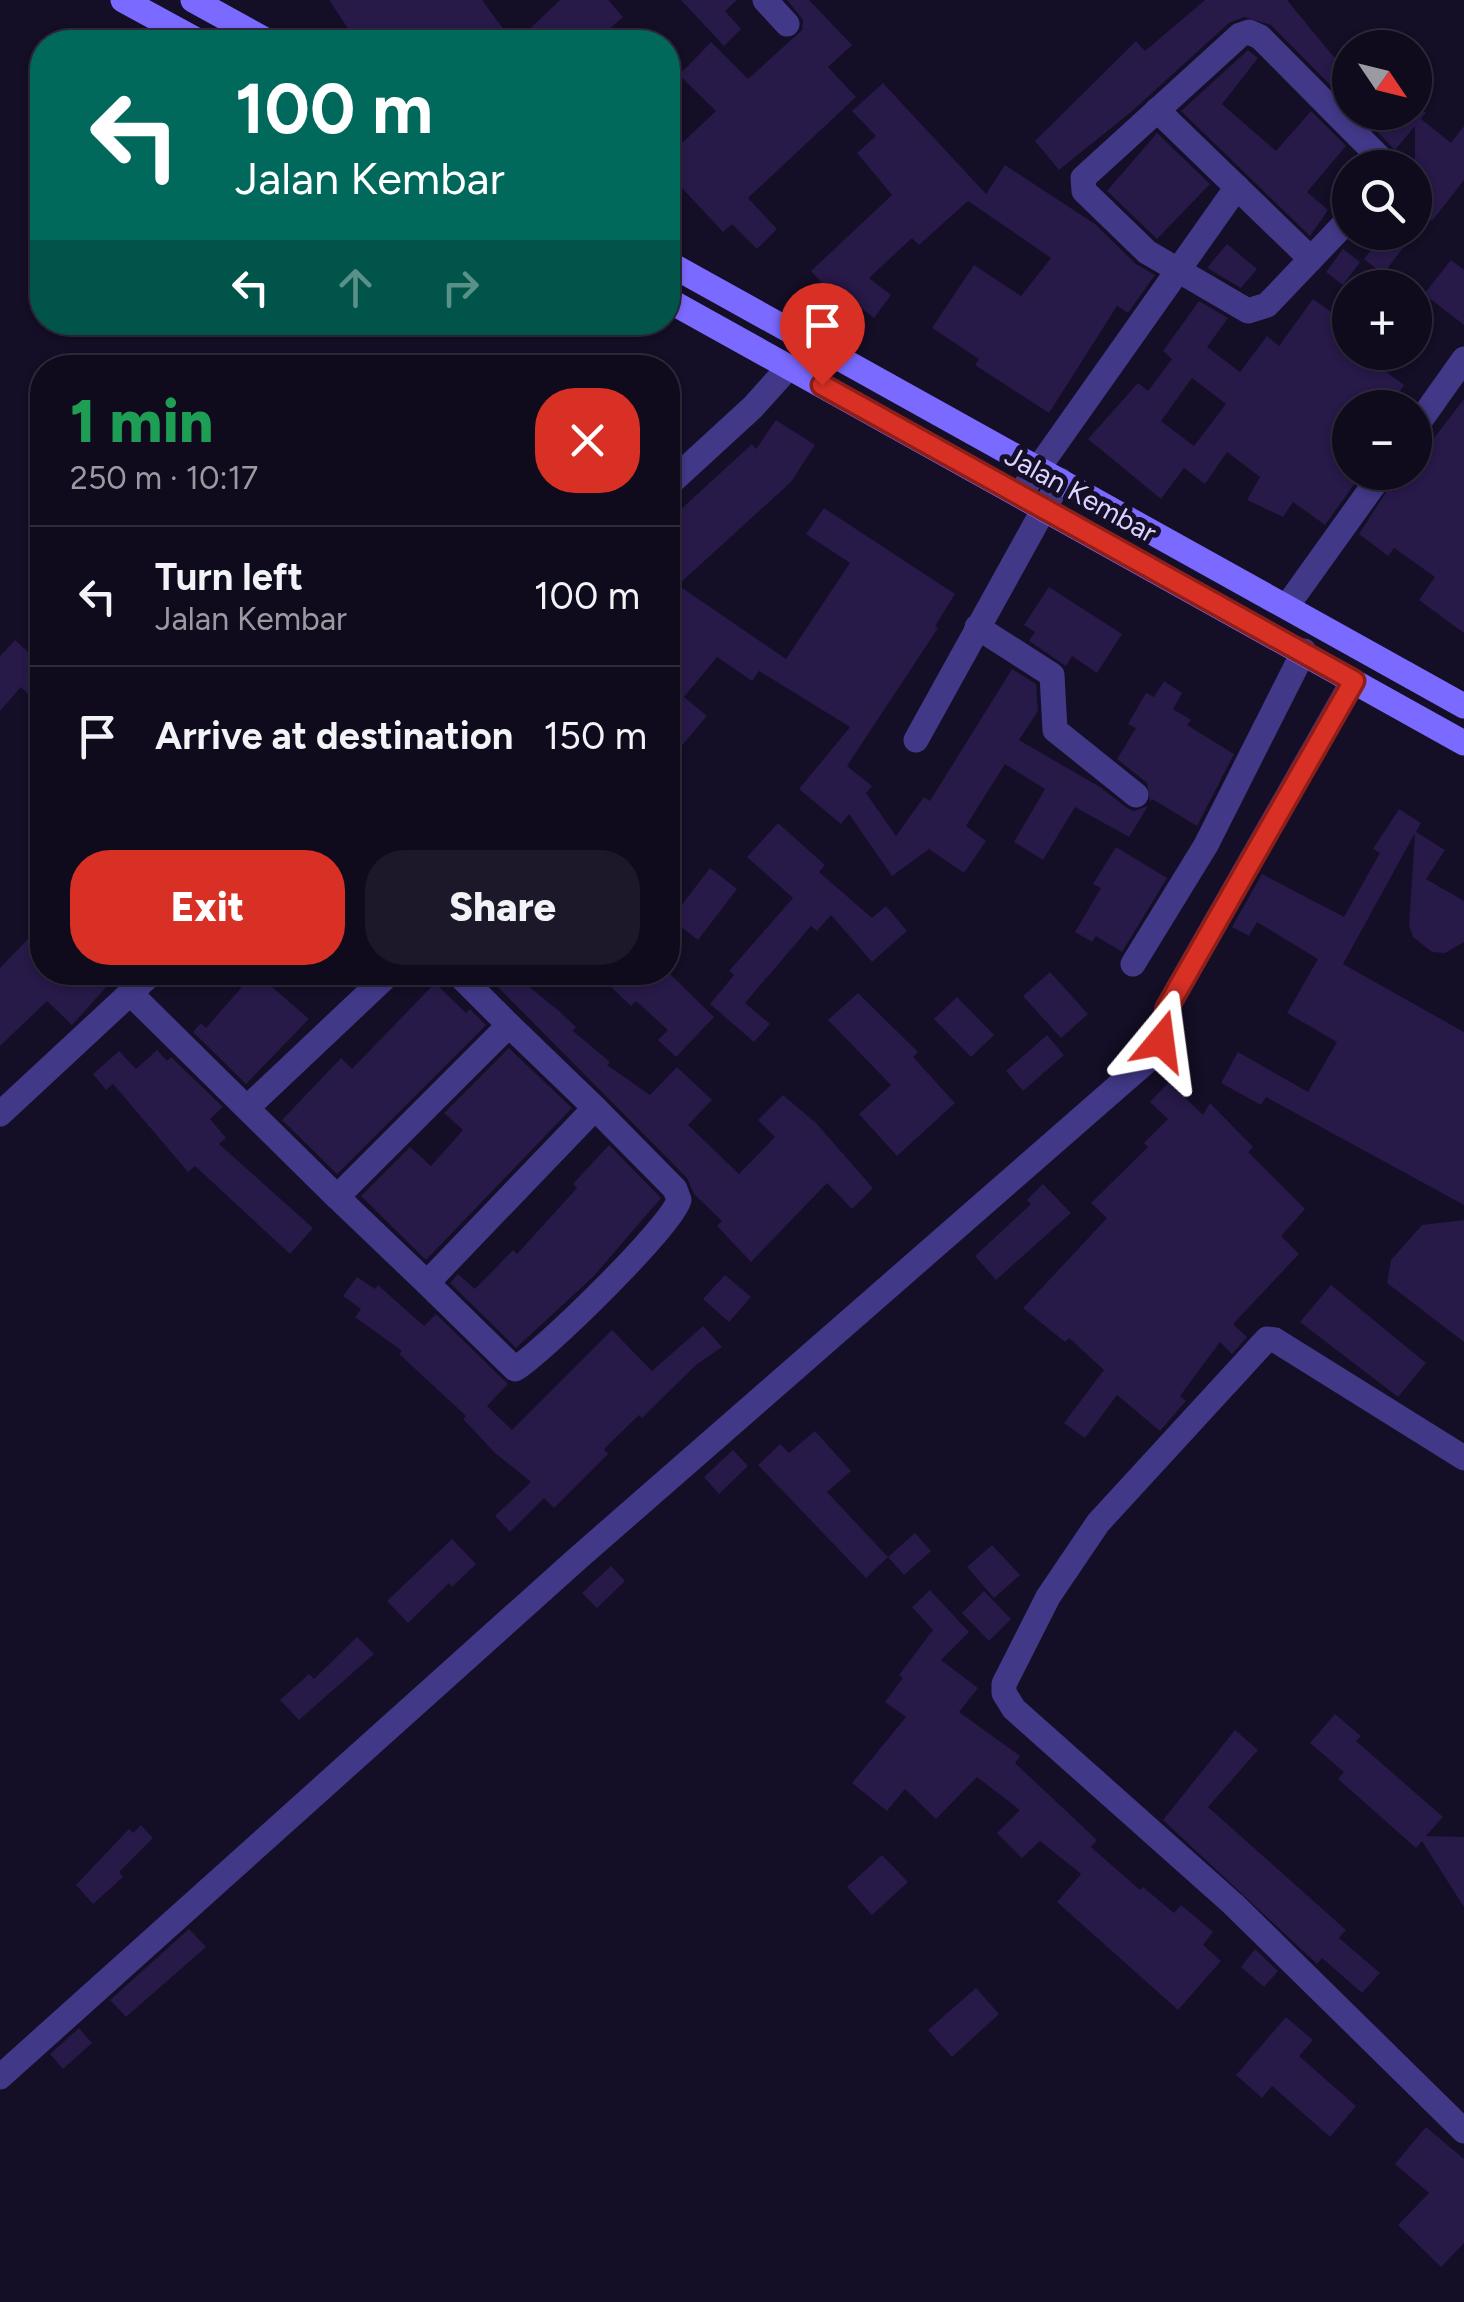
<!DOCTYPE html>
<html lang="en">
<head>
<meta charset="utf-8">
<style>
	body { margin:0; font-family:Figtree,sans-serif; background:#1d1829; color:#f1f3f6; height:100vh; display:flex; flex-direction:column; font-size:38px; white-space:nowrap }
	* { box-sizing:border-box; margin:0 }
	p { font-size:32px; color:#9b9aa3 }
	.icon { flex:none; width:55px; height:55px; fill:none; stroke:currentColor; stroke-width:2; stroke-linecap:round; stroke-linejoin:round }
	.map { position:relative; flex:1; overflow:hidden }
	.details { position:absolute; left:30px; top:355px; width:650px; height:630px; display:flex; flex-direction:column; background:#0f0a1c; border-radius:40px; box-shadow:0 2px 8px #0004,0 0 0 2px #2f2b3b }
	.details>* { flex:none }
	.top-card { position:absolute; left:30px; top:30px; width:650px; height:305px; border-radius:40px; box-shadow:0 2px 8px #0004,0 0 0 2px #2f2b3b; background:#00695c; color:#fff; overflow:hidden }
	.needle { width:65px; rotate:125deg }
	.controls { position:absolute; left:1332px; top:30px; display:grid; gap:20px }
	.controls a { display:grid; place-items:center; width:100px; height:100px; border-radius:50%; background:#0f0a1c; box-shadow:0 2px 8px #0004,0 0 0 2px #2f2b3b; font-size:50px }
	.pin { position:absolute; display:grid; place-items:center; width:85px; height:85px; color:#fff; margin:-102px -42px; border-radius:50% 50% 50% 0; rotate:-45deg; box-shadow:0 0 10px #0007 }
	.pin .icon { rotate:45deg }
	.me { position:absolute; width:110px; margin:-55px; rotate:16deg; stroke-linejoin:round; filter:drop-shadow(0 0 8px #0008) }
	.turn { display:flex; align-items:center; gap:35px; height:210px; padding:0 40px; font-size:45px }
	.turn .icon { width:130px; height:130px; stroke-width:2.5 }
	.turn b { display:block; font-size:70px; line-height:85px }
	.lanes { display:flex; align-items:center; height:95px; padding:0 40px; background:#0003; justify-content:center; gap:50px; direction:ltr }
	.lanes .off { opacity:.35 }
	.round { display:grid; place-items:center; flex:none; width:105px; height:105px; border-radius:40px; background:#1d1829 }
	.summary { display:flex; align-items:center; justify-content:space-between; height:170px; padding:0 40px }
	h1 { font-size:60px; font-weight:800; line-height:75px; color:#1e9e55 }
	.button { display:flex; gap:20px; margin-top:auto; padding:20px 40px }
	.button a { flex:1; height:115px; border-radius:40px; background:#d93025; color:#fff; font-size:40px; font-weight:800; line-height:115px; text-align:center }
	.button a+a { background:#1d1829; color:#f1f3f6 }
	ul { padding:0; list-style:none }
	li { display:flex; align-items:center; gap:30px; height:140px; padding:0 40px; border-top:2px solid #2f2b3b }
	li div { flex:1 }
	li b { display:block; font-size:38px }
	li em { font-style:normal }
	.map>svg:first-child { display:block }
	.building { fill:#271948; fill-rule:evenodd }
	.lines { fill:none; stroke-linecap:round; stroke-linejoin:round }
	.street { stroke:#413887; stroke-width:25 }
	.secondary { stroke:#7b6aff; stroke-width:25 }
	.route-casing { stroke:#8d1f18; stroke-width:25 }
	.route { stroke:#d93025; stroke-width:18 }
	.labels { text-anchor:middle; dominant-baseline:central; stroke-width:10; stroke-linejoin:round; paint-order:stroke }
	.street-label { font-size:28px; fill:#dcd3ff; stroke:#140e26 }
</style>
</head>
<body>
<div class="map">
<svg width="1464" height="2302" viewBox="0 0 1464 2302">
	<rect width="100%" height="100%" fill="#140e26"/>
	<g class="building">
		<polygon points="329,0 482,0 513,42 357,42"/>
		<polygon points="560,0 608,0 623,17 594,42 516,42"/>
		<polygon points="681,0 737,0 725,11 741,29 724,46"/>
		<polygon points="787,0 809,0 852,45 828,67 856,97 748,198 777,229 757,249 732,224 723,232 681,187 668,200 668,156 716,111 679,75 711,42 748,79 802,30 803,20"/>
		<polygon points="1205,0 1287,0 1333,56 1350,69 1350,105 1271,25 1244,17 1229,23 1131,112 1059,170 1035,141 1136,41 1145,51"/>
		<polygon points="1248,50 1258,58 1222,104 1276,151 1311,111 1346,146 1307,192 1328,210 1310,236 1181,111"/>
		<polygon points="883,83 986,194 1005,165 1095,224 1136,264 1155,275 1128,313 1117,306 1049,413 975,365 979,359 932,328 974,265 1021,296 1051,258 968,201 919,245 912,238 869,278 891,295 874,318 848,298 841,304 811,271 892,195 857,153 876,136 852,111"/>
		<polygon points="1358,112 1426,112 1421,119 1451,143 1464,126 1464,180 1432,221 1427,217 1383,274 1364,259 1385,232 1415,232 1415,126 1395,150"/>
		<polygon points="1157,133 1210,184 1157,239 1107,191"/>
		<polygon points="1227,244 1257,269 1241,288 1207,268"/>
		<polygon points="1343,249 1360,262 1343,285 1326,272"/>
		<polygon points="1451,260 1464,270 1464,325 1424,294"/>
		<path d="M1313,299L1350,325V352H1359L1404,385L1388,408H1350V472H1363L1325,525L1293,502L1283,517L1247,500L1260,477L1227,452L1205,484L1184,468L1161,499L1088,439L1138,383L1148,391L1172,359L1163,351L1199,301L1228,318L1207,347L1240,372L1267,336L1279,346ZM1192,378L1226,404L1194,446L1161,421Z"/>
		<polygon points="1464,399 1464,633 1419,600 1435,577 1394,548 1388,556 1359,534 1399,472 1415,472 1415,463"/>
		<polygon points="776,420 815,445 791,482 678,585 786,659 850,563 806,534 824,508 955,594 935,626 938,628 847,766 872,786 866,793 896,836 924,797 930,801 1012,669 1036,684 1038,711 1019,740 1100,787 1127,808 1134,811 1148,806 1129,837 1075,807 1043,860 1014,842 1045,789 1005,764 966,826 986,841 964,873 929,849 892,876 849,814 841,824 799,789 850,727 759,671 752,681 717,657 684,697 707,716 668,762 668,521 752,444 756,449"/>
		<polygon points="1049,587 1122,634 1097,673 1072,656 1066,666 1029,641 1035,632 1024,625"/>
		<polygon points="15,640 42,665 42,708 21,687 0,711 0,656"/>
		<polygon points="1164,681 1182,693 1173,709 1191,720 1187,725 1234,754 1197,826 1152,799 1150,802 1147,783 1117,759 1136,728 1128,724 1146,693 1154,697"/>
		<polygon points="1399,809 1421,823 1416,832 1445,850 1426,879 1464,901 1464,942 1445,953 1432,952 1413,937 1409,926 1415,833 1343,964 1464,1032 1464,1205 1266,1097 1261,1105 1221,1083 1238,1052 1308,1092 1337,1042 1287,1013 1318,959 1257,922 1249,936 1232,927 1262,874 1344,917 1380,853 1373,849"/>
		<polygon points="778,823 825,865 819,872 872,918 886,906 907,931 872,962 831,915 817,931 811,926 745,1003 770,1024 754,1042 710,1004 734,975 729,971 793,898 747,857"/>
		<polygon points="1116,847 1167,878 1122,952 1096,936 1092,942 1075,932 1101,888 1093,884"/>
		<polygon points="710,868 737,889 698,940 671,919"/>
		<polygon points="28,939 42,953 42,972 120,972 72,1025 47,1001 0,1046 0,968"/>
		<polygon points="255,972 309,1019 246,1084 193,1032 201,1023 206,1028"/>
		<polygon points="483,972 511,972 559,1011 576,1027 573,1031 610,1062 607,1065 650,1095 677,1067 712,1100 688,1125 739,1174 775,1137 758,1120 783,1095 816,1123 873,1188 852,1209 827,1183 751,1262 717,1226 722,1221 694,1194 687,1178"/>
		<polygon points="621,972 668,972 714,1017 676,1057 658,1040 668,1030 636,1001 631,1006 609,985"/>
		<polygon points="1050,972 1088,1014 1061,1038 1023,996"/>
		<polygon points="435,983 466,1013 470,1009 486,1025 337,1174 282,1120 341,1058 352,1069"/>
		<polygon points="858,993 918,1052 913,1057 955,1103 897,1156 859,1114 891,1085 828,1020"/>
		<polygon points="957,997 994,1035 971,1057 934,1019"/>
		<polygon points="1047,1035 1064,1055 1023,1091 1006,1071"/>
		<polygon points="509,1048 572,1108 426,1260 361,1196 410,1147 431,1166 463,1130 444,1113"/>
		<polygon points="157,1050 167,1061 171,1057 223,1107 210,1119 226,1138 219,1144 313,1228 290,1254 195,1166 188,1172 113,1084 106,1090 93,1074 119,1051 136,1069"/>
		<polygon points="1169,1082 1203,1115 1210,1103 1253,1147 1248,1152 1305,1209 1281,1236 1299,1254 1233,1324 1247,1337 1232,1354 1220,1342 1180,1396 1186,1401 1160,1431 1117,1395 1085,1438 1064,1423 1104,1370 1069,1338 1065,1342 1023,1308 1107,1218 1091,1203 1148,1147 1144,1143 1168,1119 1150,1102"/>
		<polygon points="609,1145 661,1198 593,1277 516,1348 450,1283 458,1274 475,1289 513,1250 517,1254 577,1188 573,1184"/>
		<polygon points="1043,1184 1071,1213 996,1280 975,1256 1031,1204 1027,1200"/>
		<polygon points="1464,1220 1464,1342 1387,1283 1391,1260 1422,1225"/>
		<polygon points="725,1275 751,1297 729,1322 703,1299"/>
		<polygon points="357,1277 375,1289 378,1285 424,1326 436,1314 508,1384 487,1406 512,1430 612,1330 652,1371 703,1326 722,1347 696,1365 642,1418 639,1415 604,1449 608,1454 554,1508 544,1498 510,1532 495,1516 531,1482 495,1453 463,1419 466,1416 399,1354 402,1351 355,1317 361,1309 343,1296"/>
		<polygon points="1331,1285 1426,1363 1398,1397 1300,1322"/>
		<polygon points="815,1431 851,1471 827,1492 888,1557 866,1578 758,1465 780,1444 789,1453"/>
		<polygon points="733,1450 748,1466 719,1494 704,1477"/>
		<polygon points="915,1533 931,1551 904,1575 888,1557"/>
		<polygon points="452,1539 476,1564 452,1587 449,1583 408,1623 387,1601"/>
		<polygon points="992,1545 1020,1575 994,1598 967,1567"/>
		<polygon points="611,1566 625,1581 597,1608 582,1593"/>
		<polygon points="930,1590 969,1632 941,1660 978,1688 959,1712 1020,1756 1015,1763 1097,1840 1091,1847 1140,1890 1143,1887 1174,1913 1181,1905 1213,1932 1203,1945 1221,1961 1178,2010 1057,1902 1081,1874 1040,1841 1022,1858 997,1833 1020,1810 977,1777 936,1819 905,1789 887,1811 852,1783 906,1717 885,1702 903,1678 899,1675 933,1630 912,1607"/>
		<polygon points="984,1591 1011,1619 989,1641 962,1613"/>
		<polygon points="357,1637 374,1654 299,1720 280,1700 309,1674 314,1679"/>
		<polygon points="1335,1714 1361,1736 1356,1741 1443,1817 1426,1836 1464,1837 1464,1907 1422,1841 1416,1848 1338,1779 1344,1772 1310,1743"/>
		<polygon points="1235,1730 1258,1750 1208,1807 1346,1930 1339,1938 1380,1973 1362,1993 1322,1958 1317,1964 1163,1820"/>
		<polygon points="141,1825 153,1838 119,1872 123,1877 93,1904 76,1885 129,1829 133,1833"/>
		<polygon points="882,1855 908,1882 872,1915 847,1887"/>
		<polygon points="189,1929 206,1947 126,2017 110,2000"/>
		<polygon points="1255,1949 1278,1971 1264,1987 1241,1967"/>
		<polygon points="976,1988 999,2014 952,2057 928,2030"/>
		<polygon points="1286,2017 1313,2040 1299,2056 1356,2106 1330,2137 1272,2086 1262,2098 1236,2075"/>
		<polygon points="79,2028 92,2043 63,2069 50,2054"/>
		<polygon points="1426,2127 1464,2159 1464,2243 1441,2267 1398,2225 1429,2193 1395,2164"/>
	</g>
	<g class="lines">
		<g class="street">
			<polyline points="765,0 787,24"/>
			<polyline points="1157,110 1311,259"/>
			<polyline points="1350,218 1267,305 1248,311 1147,252 1084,191 1083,178 1240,35 1249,32 1260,37 1390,168"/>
			<polyline points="1415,428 1464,359"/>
			<polyline points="668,485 753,407 789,367"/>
			<polyline points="1020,494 1237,187"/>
			<polyline points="1287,606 1383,472"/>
			<polyline points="977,627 1052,675 1055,730 1136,795"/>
			<polyline points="916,740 1060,480"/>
			<polyline points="1133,964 1206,845 1304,651"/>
			<polyline points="131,994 337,1197 509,1025 456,972"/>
			<polyline points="247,1108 391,972"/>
			<polyline points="0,1114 153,972"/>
			<polyline points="337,1197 427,1283 595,1108 509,1025"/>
			<path d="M427,1283L515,1369C542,1353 671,1227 679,1200L675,1189L595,1108"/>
			<polyline points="1464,1458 1275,1340 1267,1339 1098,1523 1048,1597 1004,1684 1004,1693 1014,1709 1233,1904 1464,2131"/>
			<polyline points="0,2077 577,1559 1148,1060 1161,1041 1167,1008 1353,681"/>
		</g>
		<g class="secondary">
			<polyline points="123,0 200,42"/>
			<polyline points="193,0 269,42"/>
			<polyline points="668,263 1464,706"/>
			<polyline points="668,300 1464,743"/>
		</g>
	</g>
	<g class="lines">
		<defs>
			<polyline id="route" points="822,385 1354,681 1167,1008 1161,1041"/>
		</defs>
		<use href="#route" class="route-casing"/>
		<use href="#route" class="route"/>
	</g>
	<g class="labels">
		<g class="street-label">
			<text transform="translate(1081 494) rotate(29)">Jalan Kembar</text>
		</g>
	</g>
</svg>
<div class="controls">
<a><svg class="needle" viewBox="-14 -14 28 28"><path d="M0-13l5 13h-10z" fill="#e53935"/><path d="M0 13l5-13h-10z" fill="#9b9aa3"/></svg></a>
<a><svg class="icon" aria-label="search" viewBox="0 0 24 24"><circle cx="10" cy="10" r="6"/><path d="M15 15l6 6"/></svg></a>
<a>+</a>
<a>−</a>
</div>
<div class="pin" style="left:822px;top:385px;background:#d93025"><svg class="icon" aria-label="arrive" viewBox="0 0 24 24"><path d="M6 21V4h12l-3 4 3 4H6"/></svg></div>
<svg class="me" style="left:1161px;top:1041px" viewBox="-20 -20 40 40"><path d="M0-17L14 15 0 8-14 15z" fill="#d93025" stroke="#fff" stroke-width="4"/></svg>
<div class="top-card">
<div class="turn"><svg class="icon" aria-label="left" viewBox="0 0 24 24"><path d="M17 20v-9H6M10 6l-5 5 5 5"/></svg><div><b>100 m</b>Jalan Kembar</div></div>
<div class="lanes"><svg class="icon" aria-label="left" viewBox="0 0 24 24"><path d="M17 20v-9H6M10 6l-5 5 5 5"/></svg><svg class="icon off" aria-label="ahead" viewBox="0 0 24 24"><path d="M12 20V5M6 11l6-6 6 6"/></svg><svg class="icon off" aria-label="right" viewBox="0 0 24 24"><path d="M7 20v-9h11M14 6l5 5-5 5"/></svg></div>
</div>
<section class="details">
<div class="summary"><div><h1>1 min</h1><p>250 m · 10:17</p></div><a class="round" style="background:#d93025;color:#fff"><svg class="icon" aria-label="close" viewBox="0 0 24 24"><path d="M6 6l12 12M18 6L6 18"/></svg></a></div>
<ul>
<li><svg class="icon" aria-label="left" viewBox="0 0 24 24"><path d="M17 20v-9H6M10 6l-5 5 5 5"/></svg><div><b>Turn left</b><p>Jalan Kembar</p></div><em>100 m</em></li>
<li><svg class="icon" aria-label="arrive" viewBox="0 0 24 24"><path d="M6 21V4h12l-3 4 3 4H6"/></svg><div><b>Arrive at destination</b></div><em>150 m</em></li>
</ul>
<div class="button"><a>Exit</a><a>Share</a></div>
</section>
</div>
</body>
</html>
